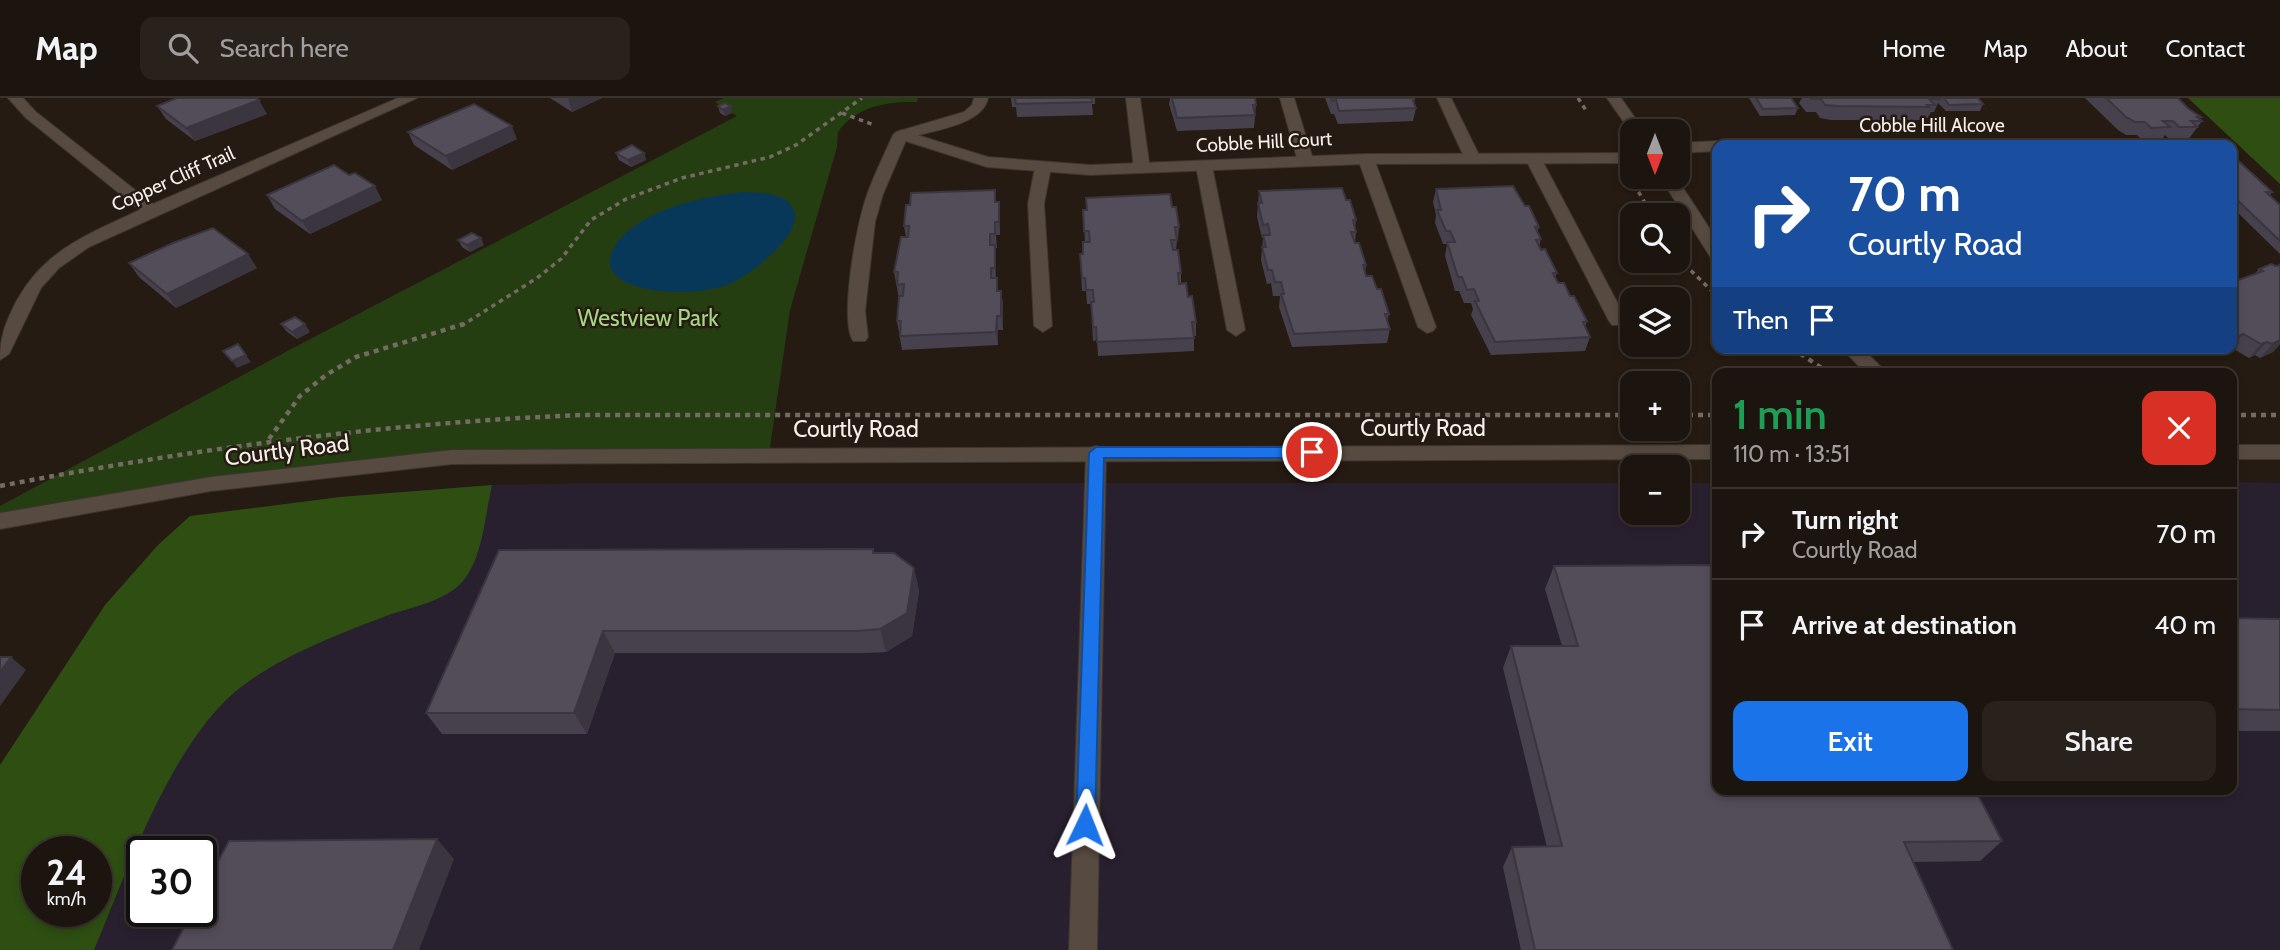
<!DOCTYPE html>
<html lang="en">
<head>
<meta charset="utf-8">
<style>
	body { margin:0; font-family:Cabin,sans-serif; background:#29211c; color:#f1f3f6; height:100vh; display:flex; flex-direction:column; font-size:26px; white-space:nowrap }
	* { box-sizing:border-box; margin:0 }
	p { font-size:23px; color:#a09e9e }
	.icon { flex:none; width:38px; height:38px; fill:none; stroke:currentColor; stroke-width:2; stroke-linecap:round; stroke-linejoin:round }
	.map { position:relative; flex:1; overflow:hidden }
	.details { position:absolute; left:1712px; top:270px; width:525px; height:427px; display:flex; flex-direction:column; background:#1c140e; border-radius:14px; box-shadow:0 4px 10px #0003,0 0 0 2px #3a332e }
	.details>* { flex:none }
	.banner { position:absolute; left:1712px; top:42px; width:525px; height:214px; border-radius:14px; box-shadow:0 4px 10px #0003,0 0 0 2px #3a332e; background:#1a4fa0; color:#fff; overflow:hidden }
	.needle { width:46px; rotate:180deg }
	.buttons { position:absolute; left:1620px; top:21px; display:grid; gap:14px }
	.buttons a { display:grid; place-items:center; width:70px; height:70px; border-radius:14px; background:#1c140e; box-shadow:0 4px 10px #0003,0 0 0 2px #3a332e; font-size:35px }
	.speed { position:absolute; left:21px; top:738px; display:flex; gap:14px; font-size:35px; font-weight:700; text-align:center }
	.speed>* { display:grid; place-content:center; width:91px; height:91px; border-radius:50%; background:#1c140e; box-shadow:0 4px 10px #0003,0 0 0 2px #3a332e; line-height:1 }
	.speed small { font-size:18px; font-weight:400 }
	.speed .limit { border:4px solid #111; border-radius:10px; background:#fff; color:#111 }
	.pin { position:absolute; display:grid; place-items:center; width:60px; height:60px; color:#fff; margin:-30px; border:4px solid #fff; border-radius:50%; box-shadow:0 2px 7px #0007 }
	.me { position:absolute; width:77px; margin:-38px; rotate:2deg; stroke-linejoin:round; filter:drop-shadow(0 0 5px #0008) }
	.turn { display:flex; align-items:center; gap:24px; height:147px; padding:0 21px; font-size:32px }
	.turn .icon { width:91px; height:91px; stroke-width:2.5 }
	.turn b { display:block; font-size:49px; line-height:60px }
	.then { display:flex; align-items:center; height:66px; padding:0 21px; background:#0003; gap:14px; font-size:26px }
	.round { display:grid; place-items:center; flex:none; width:74px; height:74px; border-radius:14px; background:#29211c }
	.headline { display:flex; align-items:center; justify-content:space-between; height:119px; padding:0 21px }
	h1 { font-size:42px; font-weight:600; line-height:52px; color:#1e9e55 }
	.primary-button { display:flex; gap:14px; margin-top:auto; padding:14px 21px }
	.primary-button a { flex:1; height:80px; border-radius:14px; background:#1a73e8; color:#fff; font-size:28px; font-weight:600; line-height:80px; text-align:center }
	.primary-button a+a { background:#29211c; color:#f1f3f6 }
	ul { padding:0; list-style:none }
	li { display:flex; align-items:center; gap:21px; height:91px; padding:0 21px; border-top:2px solid #3a332e }
	li div { flex:1 }
	li b { display:block; font-size:26px }
	li em { font-style:normal }
	header { display:flex; align-items:center; gap:42px; box-sizing:border-box; height:98px; padding:0 35px; background:#1c140e; border-bottom:2px solid #3a332e }
	header strong { font-size:33px }
	nav { display:flex; gap:38px; margin-inline-start:auto; font-size:24px }
	.search { width:490px; height:63px; background:#29211c; display:flex; align-items:center; gap:18px; box-sizing:border-box; padding:0 24px; border-radius:14px; color:#a09e9e; font-size:26px }
	.map>svg:first-child { display:block }
	.industrial { fill:#29202f; fill-rule:evenodd }
	.green { fill:#253e11 }
	.forest { fill:#2e4e12; fill-rule:evenodd }
	.water { fill:#083859 }
	.lines { fill:none; stroke-linecap:round; stroke-linejoin:round }
	.lane-casing { stroke:#3d3530; stroke-width:2 }
	.street-casing { stroke:#3d3530; stroke-width:2 }
	.secondary-casing { stroke:#3d3530; stroke-width:2 }
	.path-far1 { stroke:#746b63; stroke-width:3.5; stroke-dasharray:4.5 4.5; stroke-linecap:butt }
	.path { stroke:#746b63; stroke-width:4.5; stroke-dasharray:5 5; stroke-linecap:butt }
	.lane { fill:#574a40; fill-rule:evenodd }
	.street { fill:#574a40; fill-rule:evenodd }
	.secondary { fill:#574a40; fill-rule:evenodd }
	.wall { fill:#47414d }
	.shaded-wall { fill:#3a353e }
	.building { fill:#534c59; stroke:#3a353e; stroke-width:2 }
	.route { fill:#1a73e8; stroke:#114b97; stroke-width:2 }
	.labels { text-anchor:middle; dominant-baseline:central; stroke-width:5; stroke-linejoin:round; paint-order:stroke }
	.far-street-label { font-size:19px; fill:#f7f0ea; stroke:#251b12 }
	.park-label { font-size:23px; fill:#a3d781; stroke:#251b12 }
	.street-label { font-size:23px; fill:#f7f0ea; stroke:#251b12 }
</style>
</head>
<body>
<header>
<strong>Map</strong>
<div class="search"><svg class="icon" aria-label="search" viewBox="0 0 24 24"><circle cx="10" cy="10" r="6"/><path d="M15 15l6 6"/></svg>Search here</div>
<nav><a>Home</a><a>Map</a><a>About</a><a>Contact</a></nav>
</header>
<div class="map">
<svg width="2280" height="852" viewBox="0 0 2280 852">
	<rect width="100%" height="100%" fill="#251b12"/>
	<path class="industrial" d="M2231,384L2280,385V852H0V832L37,814H96V754L340,399L492,387L593,385H1633V415H1678V385H1717V691H2231ZM142,754H201V814H142Z"/>
	<path class="green" d="M724,0H918L917,4C888,3 856,8 838,34L837,49L790,212L769,356L347,369L0,423V408L295,249L737,18L715,4Z"/>
	<g class="forest">
		<polygon points="2188,0 2280,0 2280,86"/>
		<path d="M492,387C485,417 483,459 463,483C445,504 411,509 386,518C336,537 267,563 227,601C166,661 127,773 94,852H0V667L105,507L158,447L190,418L340,399ZM37,754H96V814H37Z"/>
	</g>
	<path class="water" d="M743,94C758,95 778,94 789,105C815,130 749,177 730,186C716,191 702,193 688,194C665,195 597,190 612,154C616,144 624,136 632,130C665,106 704,99 743,94Z"/>
	<g class="lines">
		<defs>
			<g id="lane">
				<path d="M974,0H988C983,27 931,33 907,40L883,96L875,124L865,213L868,239L865,243H853C839,220 857,124 867,97C874,77 884,57 893,37L896,34L964,14L972,7Z"/>
				<polygon points="1126,0 1140,0 1150,71 1148,74 1136,74 1134,71"/>
				<polygon points="1280,0 1294,0 1314,64 1312,67 1300,67 1298,64"/>
				<polygon points="1437,0 1451,0 1481,61 1478,64 1468,64 1465,61"/>
				<polygon points="1366,56 1374,61 1436,229 1433,233 1427,235 1418,229 1358,61"/>
				<polygon points="1534,57 1542,62 1627,223 1624,227 1612,227 1609,223 1526,62"/>
				<polygon points="1204,63 1212,68 1245,232 1236,238 1227,232 1196,68"/>
				<polygon points="1043,64 1051,69 1044,106 1052,228 1043,234 1034,228 1028,106 1035,69"/>
			</g>
			<g id="street">
				<path d="M8,0H23L36,14L153,106L398,0H417L89,149L59,170L41,190L9,256L0,262C0,241 4,229 13,210C41,153 86,137 140,112L26,20Z"/>
				<polygon points="1607,0 1621,0 1644,33 1633,33 1632,36"/>
				<polygon points="901,32 988,59 1090,67 1366,56 1633,55 1633,65 1366,66 1090,77 987,69 896,40 893,37"/>
				<polygon points="2024,41 2029,43 2031,47 1832,47 1840,42"/>
				<polygon points="1717,43 1724,47 1717,47 1717,53 1678,55 1678,45"/>
				<polygon points="1660,79 1676,79 1717,142 1717,161 1711,160"/>
				<polygon points="1841,250 1862,250 1887,275 1866,275"/>
				<polygon points="1096,348 1103,350 1106,355 1097,852 1069,852 1086,355 1089,350"/>
			</g>
			<g id="secondary">
				<polygon points="1717,347 1717,361 452,366 211,393 0,431 0,415 211,379 452,352"/>
				<rect x="2231" y="347" width="49" height="14"/>
			</g>
		</defs>
		<use href="#lane" class="lane-casing"/>
		<use href="#street" class="street-casing"/>
		<use href="#secondary" class="secondary-casing"/>
		<g class="path-far1">
			<polyline points="1578,0 1587,14"/>
			<polyline points="842,15 874,27"/>
			<polyline points="1634,86 1652,117"/>
			<polyline points="1678,160 1717,198"/>
			<polyline points="461,228 537,180 561,161 591,122 626,101 682,80 770,59 796,47 862,0"/>
		</g>
		<g class="path">
			<polyline points="1792,250 1829,275"/>
			<polyline points="1678,317 1717,317"/>
			<polyline points="2231,317 2280,317"/>
			<polyline points="269,341 300,298 326,277 356,259 464,226"/>
			<path d="M0,388C193,351 385,325 581,317H1633"/>
		</g>
		<use href="#lane" class="lane"/>
		<use href="#street" class="street"/>
		<use href="#secondary" class="secondary"/>
	</g>
	<g class="wall">
		<polygon points="550,0 602,0 572,14"/>
		<polygon points="1011,0 1095,0 1095,6 1092,6 1093,17 1017,19 1016,9 1012,9"/>
		<polygon points="1170,0 1255,0 1256,7 1254,30 1177,33 1169,6"/>
		<polygon points="1325,0 1415,0 1414,6 1416,10 1413,23 1338,26 1334,16 1331,16"/>
		<polygon points="1749,0 1791,0 1798,10 1795,17 1760,18"/>
		<polygon points="1795,0 1978,0 1983,6 1980,13 1946,13 1938,5 1934,14 1931,14 1928,20 1923,20 1922,22 1831,22 1820,20 1816,14 1806,14 1799,5 1802,0"/>
		<polygon points="2085,0 2178,0 2189,11 2201,19 2200,21 2202,23 2188,42 2170,42 2165,37 2161,43 2143,43 2137,37 2126,37 2118,32"/>
		<polygon points="157,8 267,16 195,43 166,21"/>
		<polygon points="718,8 732,15 725,18 720,15"/>
		<polygon points="408,34 517,41 452,72 414,47"/>
		<polygon points="616,55 644,55 646,62 631,69 619,62"/>
		<polygon points="2231,56 2272,94 2270,97 2280,107 2280,156 2231,108"/>
		<polygon points="1436,91 1525,108 1539,129 1537,134 1541,141 1539,148 1557,175 1555,179 1558,185 1570,198 1587,223 1585,229 1590,239 1585,253 1491,257 1471,217 1473,211 1471,205 1464,205 1459,193 1455,193 1445,158 1447,146 1443,146 1435,125 1436,117 1433,104"/>
		<polygon points="995,92 996,104 999,104 1000,117 1000,137 996,137 997,150 995,150 996,180 997,180 998,193 1001,193 1003,206 1003,232 998,232 998,247 902,252 897,223 899,200 894,174 906,139 904,128"/>
		<polygon points="1259,93 1346,102 1356,122 1355,130 1356,134 1355,145 1366,167 1365,175 1366,178 1377,191 1389,216 1387,224 1390,231 1387,245 1292,249 1279,209 1280,198 1273,198 1271,185 1267,186 1261,162 1263,140 1262,140 1257,119"/>
		<polygon points="267,97 382,102 310,136 275,111"/>
		<polygon points="1172,109 1179,129 1178,142 1177,142 1176,152 1181,175 1181,186 1188,199 1196,224 1196,238 1194,238 1194,253 1098,258 1097,242 1093,243 1091,206 1087,206 1086,193 1082,193 1080,156 1083,156 1085,144 1083,112"/>
		<polygon points="458,142 484,147 470,154 462,149"/>
		<polygon points="129,165 257,170 176,210 139,179"/>
		<polygon points="2280,167 2280,246 2273,254 2260,260 2255,257 2249,260 2232,250 2224,254 2218,250 2231,250 2231,181 2236,183 2254,177 2259,171"/>
		<polygon points="281,226 310,234 297,241 286,233"/>
		<polygon points="2056,250 2070,250 2067,254"/>
		<polygon points="873,451 874,455 914,470 919,493 912,538 886,554 864,555 615,555 587,636 442,636 426,615 499,452"/>
		<polygon points="1554,468 2002,743 1980,763 1913,764 1953,852 1521,852 1503,769 1512,749 1547,749 1503,570 1511,548 1562,548 1545,491"/>
		<polygon points="2231,520 2280,521 2280,633 2231,633"/>
	</g>
	<g class="shaded-wall">
		<polygon points="570,0 602,0 572,14 568,1"/>
		<polygon points="259,2 267,16 195,43 186,30"/>
		<polygon points="731,8 732,15 725,18 723,12"/>
		<polygon points="512,28 517,41 452,72 446,58"/>
		<polygon points="644,55 646,62 631,69 628,62"/>
		<polygon points="375,88 382,102 310,136 302,123"/>
		<polygon points="999,104 1000,117 1000,137 999,124"/>
		<polygon points="481,140 484,147 470,154 467,147"/>
		<polygon points="995,147 996,160 996,183 995,170"/>
		<polygon points="248,156 257,170 176,210 167,196"/>
		<polygon points="1001,193 1003,206 1003,232 1001,218"/>
		<polygon points="997,218 998,232 998,247 996,234"/>
		<polygon points="305,226 310,234 297,241 292,234"/>
		<polygon points="2243,236 2232,250 2224,254 2227,250 2231,250 2231,245 2235,240"/>
		<polygon points="2280,238 2280,246 2273,254 2260,260"/>
		<polygon points="2267,244 2255,257 2249,260 2261,246"/>
		<polygon points="246,257 251,264 237,270 232,263"/>
		<polygon points="914,470 919,493 912,538 886,554 880,531"/>
		<polygon points="603,533 615,555 587,636 574,615"/>
		<polygon points="11,559 26,572 0,608 0,574"/>
		<polygon points="437,741 454,761 419,852 393,852"/>
	</g>
	<g class="building">
		<polygon points="177,0 256,0 259,2 186,30 157,8"/>
		<polygon points="1015,0 1092,0 1092,4 1016,6"/>
		<polygon points="1172,0 1255,0 1256,7 1253,7 1255,17 1177,20"/>
		<polygon points="1331,0 1413,0 1412,0 1416,10 1339,13 1336,2 1332,3"/>
		<polygon points="1756,0 1791,0 1798,10 1763,11"/>
		<polygon points="1810,0 1940,0 1940,1 1929,1 1935,7 1927,7 1929,9 1837,8 1825,7 1821,1 1811,1"/>
		<polygon points="1944,0 1978,0 1983,6 1949,7"/>
		<polygon points="2106,0 2178,0 2189,11 2201,19 2197,19 2202,23 2191,23 2197,29 2179,29 2173,23 2163,23 2170,29 2151,30 2145,24 2135,24 2126,19"/>
		<polygon points="725,5 731,8 723,12 718,8"/>
		<polygon points="474,6 512,28 446,58 408,34"/>
		<polygon points="632,47 644,55 628,62 616,55"/>
		<polygon points="2231,56 2272,94 2266,94 2280,107 2280,143 2231,96 2231,92 2233,92 2231,90"/>
		<polygon points="334,67 349,77 355,75 375,88 302,123 267,97"/>
		<polygon points="1513,88 1525,108 1529,108 1539,129 1535,129 1541,141 1536,142 1541,152 1545,151 1557,175 1553,175 1558,185 1564,185 1570,198 1574,198 1587,223 1583,224 1590,239 1495,244 1475,203 1479,203 1474,191 1467,192 1462,179 1458,179 1447,144 1455,144 1450,133 1446,133 1437,112 1441,112 1436,91"/>
		<polygon points="1342,90 1346,102 1350,102 1356,122 1353,122 1356,134 1351,134 1355,145 1359,145 1366,167 1363,167 1366,178 1372,178 1377,191 1381,191 1389,216 1385,216 1390,231 1294,236 1281,196 1284,196 1281,184 1275,184 1272,172 1268,172 1262,149 1266,149 1263,137 1270,137 1268,126 1263,127 1258,105 1262,105 1259,93"/>
		<polygon points="995,92 995,104 999,104 999,124 995,124 995,136 990,136 990,147 995,147 995,170 991,170 991,180 997,180 997,193 1001,193 1001,218 997,218 996,234 900,238 901,223 897,223 899,198 903,198 904,186 897,187 898,174 894,174 901,139 908,139 909,128 904,128 906,107 910,107 911,95"/>
		<polygon points="1170,96 1172,109 1176,109 1179,129 1175,129 1177,142 1171,142 1173,152 1178,152 1181,175 1178,175 1179,186 1186,185 1188,199 1192,198 1196,224 1192,224 1194,240 1097,244 1096,229 1093,229 1091,204 1094,204 1093,192 1086,192 1085,180 1082,180 1080,156 1083,156 1083,144 1090,144 1089,133 1084,133 1083,112 1087,112 1086,100"/>
		<polygon points="213,130 248,156 167,196 129,165 173,145"/>
		<polygon points="472,135 481,140 467,147 458,142"/>
		<polygon points="2271,166 2276,168 2280,167 2280,242 2272,246 2267,244 2261,246 2243,236 2235,240 2231,238 2231,181 2236,183 2263,173 2259,171"/>
		<polygon points="295,219 305,226 292,234 281,226"/>
		<polygon points="238,246 246,257 232,263 223,253"/>
		<polygon points="873,451 873,455 894,455 914,470 907,515 880,531 857,533 603,533 574,615 426,615 499,452"/>
		<polygon points="1717,467 1717,691 1975,691 2002,743 1904,744 1953,852 1535,852 1512,749 1562,748 1511,548 1578,548 1554,468"/>
		<polygon points="2231,520 2280,521 2280,612 2231,611"/>
		<polygon points="0,559 11,559 0,574"/>
		<polygon points="437,741 393,852 172,852 192,814 201,814 201,795 229,743"/>
	</g>
	<polygon class="route" points="1096,349 1312,349 1320,354 1312,360 1104,360 1095,727 1092,733 1085,736 1079,733 1076,727 1089,355"/>
	<g class="labels">
		<g class="far-street-label">
			<text x="1932" y="27">Cobble Hill Alcove</text>
			<text transform="translate(1264 44) rotate(-3)">Cobble Hill Court</text>
			<text transform="translate(173 81) rotate(-24)">Copper Cliff Trail</text>
		</g>
		<g class="park-label">
			<text x="648" y="220">Westview Park</text>
		</g>
		<g class="street-label">
			<text x="1423" y="330">Courtly Road</text>
			<text x="856" y="331">Courtly Road</text>
			<text transform="translate(287 352) rotate(-7)">Courtly Road</text>
		</g>
	</g>
</svg>
<div class="buttons">
<a><svg class="needle" viewBox="-14 -14 28 28"><path d="M0-13l5 13h-10z" fill="#e53935"/><path d="M0 13l5-13h-10z" fill="#a09e9e"/></svg></a>
<a><svg class="icon" aria-label="search" viewBox="0 0 24 24"><circle cx="10" cy="10" r="6"/><path d="M15 15l6 6"/></svg></a>
<a><svg class="icon" aria-label="layers" viewBox="0 0 24 24"><path d="M12 4l9 5-9 5-9-5zM3 14l9 5 9-5"/></svg></a>
<a>+</a>
<a>−</a>
</div>
<div class="speed"><div>24<small>km/h</small></div><div class="limit">30</div></div>
<div class="pin" style="left:1312px;top:354px;background:#d93025"><svg class="icon" aria-label="arrive" viewBox="0 0 24 24"><path d="M6 21V4h12l-3 4 3 4H6"/></svg></div>
<svg class="me" style="left:1085px;top:727px" viewBox="-20 -20 40 40"><path d="M0-17L14 15 0 8-14 15z" fill="#1a73e8" stroke="#fff" stroke-width="4"/></svg>
<div class="banner">
<div class="turn"><svg class="icon" aria-label="right" viewBox="0 0 24 24"><path d="M7 20v-9h11M14 6l5 5-5 5"/></svg><div><b>70 m</b>Courtly Road</div></div>
<div class="then">Then<svg class="icon" aria-label="arrive" viewBox="0 0 24 24"><path d="M6 21V4h12l-3 4 3 4H6"/></svg></div>
</div>
<section class="details">
<div class="headline"><div><h1>1 min</h1><p>110 m · 13:51</p></div><a class="round" style="background:#d93025;color:#fff"><svg class="icon" aria-label="close" viewBox="0 0 24 24"><path d="M6 6l12 12M18 6L6 18"/></svg></a></div>
<ul>
<li><svg class="icon" aria-label="right" viewBox="0 0 24 24"><path d="M7 20v-9h11M14 6l5 5-5 5"/></svg><div><b>Turn right</b><p>Courtly Road</p></div><em>70 m</em></li>
<li><svg class="icon" aria-label="arrive" viewBox="0 0 24 24"><path d="M6 21V4h12l-3 4 3 4H6"/></svg><div><b>Arrive at destination</b></div><em>40 m</em></li>
</ul>
<div class="primary-button"><a>Exit</a><a>Share</a></div>
</section>
</div>
</body>
</html>
